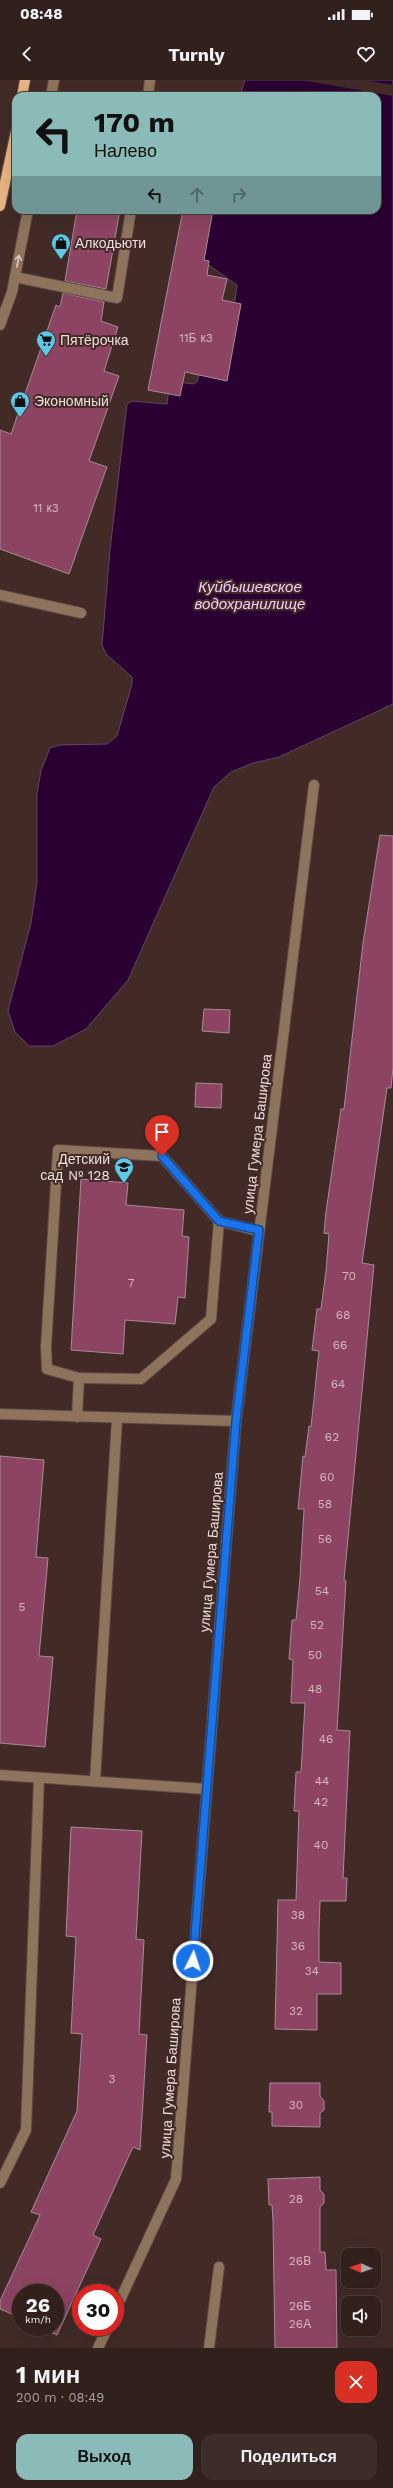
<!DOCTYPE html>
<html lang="ru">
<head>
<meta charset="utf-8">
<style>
	body { margin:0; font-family:"Work Sans",sans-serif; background:#3d2d2a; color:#f1f3f6; height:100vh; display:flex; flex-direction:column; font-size:15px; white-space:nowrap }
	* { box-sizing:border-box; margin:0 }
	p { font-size:13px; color:#a8a3a4 }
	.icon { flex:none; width:22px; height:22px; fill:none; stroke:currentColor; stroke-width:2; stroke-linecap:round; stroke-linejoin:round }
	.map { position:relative; height:2268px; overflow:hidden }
	.panel { display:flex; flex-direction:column; background:#32201d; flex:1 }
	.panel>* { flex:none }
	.top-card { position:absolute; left:12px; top:12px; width:369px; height:122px; border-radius:12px; box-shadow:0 4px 16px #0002,0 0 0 1px #4d3e3b; background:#8bbbb9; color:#111; overflow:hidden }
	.needle { width:26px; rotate:272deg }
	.buttons { position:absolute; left:341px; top:2168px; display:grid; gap:8px }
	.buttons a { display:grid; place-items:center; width:40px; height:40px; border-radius:8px; background:#32201d; box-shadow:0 4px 16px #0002,0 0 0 1px #4d3e3b; font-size:20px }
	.speed { position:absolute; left:12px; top:2204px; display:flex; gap:8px; font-size:20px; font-weight:700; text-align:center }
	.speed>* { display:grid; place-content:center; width:52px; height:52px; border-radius:50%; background:#32201d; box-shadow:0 4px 16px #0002,0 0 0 1px #4d3e3b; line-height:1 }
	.speed small { font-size:10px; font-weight:400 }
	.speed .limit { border:6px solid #d22; background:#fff; color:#111 }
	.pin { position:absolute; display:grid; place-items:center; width:34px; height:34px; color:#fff; margin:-41px -17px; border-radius:50% 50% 50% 0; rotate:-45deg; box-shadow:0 0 4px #0007 }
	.pin .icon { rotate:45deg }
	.me { position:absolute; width:44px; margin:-22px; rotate:4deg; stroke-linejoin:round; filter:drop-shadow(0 0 3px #0008) }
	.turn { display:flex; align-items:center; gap:14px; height:84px; padding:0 16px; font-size:18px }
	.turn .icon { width:52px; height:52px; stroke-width:2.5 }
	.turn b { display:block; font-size:28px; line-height:34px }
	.lanes { display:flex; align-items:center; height:38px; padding:0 16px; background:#0003; justify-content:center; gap:20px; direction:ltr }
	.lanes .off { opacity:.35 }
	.round { display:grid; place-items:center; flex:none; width:42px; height:42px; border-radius:12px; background:#3d2d2a }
	.headline { display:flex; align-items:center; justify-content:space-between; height:68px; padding:0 16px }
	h1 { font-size:24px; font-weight:700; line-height:30px }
	.primary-button { display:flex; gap:8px; margin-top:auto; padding:8px 16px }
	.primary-button a { flex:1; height:46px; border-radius:12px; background:#8bbbb9; color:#111; font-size:16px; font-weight:700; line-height:46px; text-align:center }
	.primary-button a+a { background:#3d2d2a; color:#f1f3f6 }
	.status { display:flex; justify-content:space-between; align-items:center; height:28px; padding:0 20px; background:#32201d; direction:ltr }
	.status svg { height:11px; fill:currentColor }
	header { display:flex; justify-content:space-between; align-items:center; height:52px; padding:0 16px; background:#32201d; font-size:18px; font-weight:700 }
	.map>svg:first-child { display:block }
	.water { fill:#2a0033; stroke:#644365 }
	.pier { fill:#422b27 }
	.building { fill:#8d4463; stroke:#a78c95 }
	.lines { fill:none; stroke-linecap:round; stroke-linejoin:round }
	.minor-casing { stroke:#5d4844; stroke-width:12 }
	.major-casing { stroke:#5d4844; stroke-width:12 }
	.minor { stroke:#8e745c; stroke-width:10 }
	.major { stroke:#e9b483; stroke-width:10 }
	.oneway { stroke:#dac9c2 }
	.route-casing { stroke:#114b97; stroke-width:10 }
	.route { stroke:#1a73e8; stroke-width:7 }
	.labels { text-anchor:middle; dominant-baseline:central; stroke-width:4; stroke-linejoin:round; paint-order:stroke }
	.number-label { font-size:12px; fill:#d5b8bd }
	.poi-label { font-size:14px; fill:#eddedb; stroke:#422b27; text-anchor:start }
	.street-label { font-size:14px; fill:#eddedb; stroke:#422b27 }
	.water-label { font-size:15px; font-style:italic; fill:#f5cafc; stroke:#422b27 }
</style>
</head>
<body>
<div class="status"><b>08:48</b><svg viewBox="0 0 49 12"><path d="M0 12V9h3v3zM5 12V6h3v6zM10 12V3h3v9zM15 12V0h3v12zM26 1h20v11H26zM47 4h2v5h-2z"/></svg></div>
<header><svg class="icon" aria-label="back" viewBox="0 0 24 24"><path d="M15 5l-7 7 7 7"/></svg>Turnly<svg class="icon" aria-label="heart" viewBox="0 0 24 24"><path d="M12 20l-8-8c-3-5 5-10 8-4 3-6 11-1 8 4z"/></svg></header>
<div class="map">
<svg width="393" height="2268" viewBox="0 0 393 2268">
	<rect width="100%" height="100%" fill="#422b27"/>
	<polygon class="water" points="245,0 393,0 393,624 279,677 253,683 231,692 214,707 128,900 86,949 53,966 29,966 15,952 8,931 31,843 37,802 37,713 41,691 50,668 60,665 107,664 117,656 132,604 132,597 106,574 102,565 110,470 127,324 132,321 167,324 170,301 193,304 197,302 199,295 230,256 237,205 203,181 211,130 377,130 377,16 240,16"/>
	<polygon class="pier" points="301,0 364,0 393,5 393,16"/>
	<g class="building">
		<polygon points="77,130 120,130 106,209 65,201"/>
		<polygon points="183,130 213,130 204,180 209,181 207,195 227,199 222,220 241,224 227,301 185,292 180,316 148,310"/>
		<polygon points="63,213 104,222 101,241 118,247 104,291 119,296 89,381 107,387 69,494 0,469 0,350 11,354 56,225 60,227"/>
		<polygon points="380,755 393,756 393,988 391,1008 387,1008 362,1183 374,1185 344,1500 346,1501 337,1650 350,1651 343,1798 347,1798 346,1821 320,1821 319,1851 319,1882 341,1883 341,1914 317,1914 317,1950 275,1949 278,1820 296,1820 299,1731 294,1731 296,1692 301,1692 305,1623 291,1623 293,1580 289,1579 292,1540 296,1540 300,1498 304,1429 298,1429 303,1376 305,1377 309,1346 311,1347 319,1271 312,1270 317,1229 321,1229 326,1191 329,1154 324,1153 326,1132 341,1029 344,1029 363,863"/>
		<polygon points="204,929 230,930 229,953 202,951"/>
		<polygon points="196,1003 222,1004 221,1028 195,1027"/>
		<polygon points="81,1099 128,1103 126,1125 184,1130 182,1156 189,1157 185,1218 178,1217 175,1244 125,1240 123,1274 71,1270"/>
		<polygon points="0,1376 44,1380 36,1477 48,1478 39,1576 53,1577 45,1667 0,1663"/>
		<polygon points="71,1747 142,1751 136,1859 144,1860 139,1954 147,1955 140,2070 133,2067 93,2155 101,2159 57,2255 40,2247 55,2247 55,2213 21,2213 21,2238 0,2229 0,2221 40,2135 31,2132 77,2031 82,1954 71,1953 76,1857 66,1856"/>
		<polygon points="270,2003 320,2003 320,2016 324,2021 324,2030 320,2033 320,2047 272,2046 272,2032 269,2032"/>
		<polygon points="320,2097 320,2110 324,2114 324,2123 320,2127 320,2172 325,2172 326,2190 336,2190 337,2268 275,2268 273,2141 272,2125 269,2125 268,2099"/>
	</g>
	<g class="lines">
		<defs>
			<g id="minor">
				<polyline points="51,16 54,0"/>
				<polyline points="148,16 150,0"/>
				<polyline points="15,197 117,218 131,130"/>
				<polyline points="0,245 12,212 28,130"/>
				<polyline points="0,515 81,533"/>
				<polyline points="79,1298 141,1299 211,1239 219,1141"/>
				<polyline points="0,1334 236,1341"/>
				<polyline points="77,1337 79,1298 47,1289 46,1267 58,1070 162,1076 219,1141 259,1151"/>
				<polyline points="0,1695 206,1709"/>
				<polyline points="95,1700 117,1339"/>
				<polyline points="0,2103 26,2050 39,1698"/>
				<polyline points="115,2231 176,2099 236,1341 314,705"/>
				<polyline points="98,2268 108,2247"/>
				<polyline points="209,2268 219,2187"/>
			</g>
			<g id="major">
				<polyline points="22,16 25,0"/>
				<polyline points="0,126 16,51"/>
			</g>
		</defs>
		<use href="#minor" class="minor-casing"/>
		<use href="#major" class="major-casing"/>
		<use href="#minor" class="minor"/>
		<use href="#major" class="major"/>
	</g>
	<defs><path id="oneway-shaft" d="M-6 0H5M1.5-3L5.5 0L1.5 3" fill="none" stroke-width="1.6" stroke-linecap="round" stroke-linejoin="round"/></defs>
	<use class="oneway" href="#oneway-shaft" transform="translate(18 181) rotate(-79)"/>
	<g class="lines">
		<defs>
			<polyline id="route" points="162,1076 219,1141 259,1150 236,1341 193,1881"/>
		</defs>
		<use href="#route" class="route-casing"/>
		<use href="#route" class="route"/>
	</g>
	<defs>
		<symbol id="shop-pin" viewBox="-11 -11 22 30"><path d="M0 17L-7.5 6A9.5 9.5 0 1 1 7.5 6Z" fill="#5ac8e6" stroke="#422b27"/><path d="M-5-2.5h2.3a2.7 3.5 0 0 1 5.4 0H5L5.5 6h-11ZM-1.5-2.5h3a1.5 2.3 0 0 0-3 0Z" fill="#111"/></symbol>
		<symbol id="supermarket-pin" viewBox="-11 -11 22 30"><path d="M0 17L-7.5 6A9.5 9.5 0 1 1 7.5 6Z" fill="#5ac8e6" stroke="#422b27"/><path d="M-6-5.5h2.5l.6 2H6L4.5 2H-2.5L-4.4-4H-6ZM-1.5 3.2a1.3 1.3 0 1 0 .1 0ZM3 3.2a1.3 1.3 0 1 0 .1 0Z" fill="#111"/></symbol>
		<symbol id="school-pin" viewBox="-11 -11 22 30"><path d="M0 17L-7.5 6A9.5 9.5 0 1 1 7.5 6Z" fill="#5ac8e6" stroke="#422b27"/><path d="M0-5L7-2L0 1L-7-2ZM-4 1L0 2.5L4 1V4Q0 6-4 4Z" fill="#111"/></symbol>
	</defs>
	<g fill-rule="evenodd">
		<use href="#shop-pin" x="50" y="152" width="22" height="30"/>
		<use href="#supermarket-pin" x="35" y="249" width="22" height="30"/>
		<use href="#shop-pin" x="9" y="310" width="22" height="30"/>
		<use href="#school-pin" x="113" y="1076" width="22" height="30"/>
	</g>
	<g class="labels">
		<g class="number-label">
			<text x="196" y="258">11Б к3</text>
			<text x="46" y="428">11 к3</text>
			<text x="349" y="1196">70</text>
			<text x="131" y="1203">7</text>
			<text x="343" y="1235">68</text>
			<text x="340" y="1265">66</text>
			<text x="338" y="1304">64</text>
			<text x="332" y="1357">62</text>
			<text x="327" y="1397">60</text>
			<text x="325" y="1424">58</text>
			<text x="325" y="1459">56</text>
			<text x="322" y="1511">54</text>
			<text x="22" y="1527">5</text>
			<text x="317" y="1545">52</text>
			<text x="315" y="1575">50</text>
			<text x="315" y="1609">48</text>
			<text x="326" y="1659">46</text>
			<text x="322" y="1701">44</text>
			<text x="321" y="1722">42</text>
			<text x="321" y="1765">40</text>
			<text x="298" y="1835">38</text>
			<text x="298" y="1866">36</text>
			<text x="312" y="1891">34</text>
			<text x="296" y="1931">32</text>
			<text x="112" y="1999">3</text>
			<text x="296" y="2025">30</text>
			<text x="296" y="2119">28</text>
			<text x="300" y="2181">26В</text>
			<text x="300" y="2226">26Б</text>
			<text x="300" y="2244">26А</text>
		</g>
		<g class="poi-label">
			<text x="75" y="163">Алкодьюти</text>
			<text x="60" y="260">Пятёрочка</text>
			<text x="34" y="321">Экономный</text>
			<text x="110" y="1079" text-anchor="end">Детский<tspan x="110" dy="16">сад № 128</tspan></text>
		</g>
		<g class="street-label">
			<text transform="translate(257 1054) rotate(-83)">улица Гумера Баширова</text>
			<text transform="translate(211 1472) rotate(-85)">улица Гумера Баширова</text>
			<text transform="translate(170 1998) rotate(-86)">улица Гумера Баширова</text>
		</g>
		<g class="water-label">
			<text x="250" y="507">Куйбышевское<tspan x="250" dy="17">водохранилище</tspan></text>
		</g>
	</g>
</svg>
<div class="buttons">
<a><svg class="needle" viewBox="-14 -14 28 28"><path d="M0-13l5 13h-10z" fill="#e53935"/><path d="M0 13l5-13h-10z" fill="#a8a3a4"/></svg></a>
<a><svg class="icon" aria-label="sound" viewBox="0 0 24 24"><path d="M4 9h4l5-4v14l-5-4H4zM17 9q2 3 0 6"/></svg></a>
</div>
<div class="speed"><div>26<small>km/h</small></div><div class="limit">30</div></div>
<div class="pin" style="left:162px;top:1076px;background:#d93025"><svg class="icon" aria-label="arrive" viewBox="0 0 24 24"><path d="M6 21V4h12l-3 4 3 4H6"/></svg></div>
<svg class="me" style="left:193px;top:1881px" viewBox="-20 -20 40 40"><circle r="17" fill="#1a73e8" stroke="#fff" stroke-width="3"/><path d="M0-11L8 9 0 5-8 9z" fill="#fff"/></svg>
<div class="top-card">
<div class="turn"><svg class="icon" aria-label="left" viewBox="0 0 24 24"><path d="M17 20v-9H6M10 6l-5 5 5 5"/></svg><div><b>170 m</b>Налево</div></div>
<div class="lanes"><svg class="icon" aria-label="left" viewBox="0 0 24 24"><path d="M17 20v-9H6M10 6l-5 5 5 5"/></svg><svg class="icon off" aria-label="ahead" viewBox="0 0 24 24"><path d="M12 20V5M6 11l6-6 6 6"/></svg><svg class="icon off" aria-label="right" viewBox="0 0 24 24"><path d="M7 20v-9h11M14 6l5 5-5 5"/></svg></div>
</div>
</div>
<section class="panel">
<div class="headline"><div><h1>1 мин</h1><p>200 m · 08:49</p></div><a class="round" style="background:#d93025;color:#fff"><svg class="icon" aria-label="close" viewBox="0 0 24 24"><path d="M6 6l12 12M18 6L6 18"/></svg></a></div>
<div class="primary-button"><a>Выход</a><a>Поделиться</a></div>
</section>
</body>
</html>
